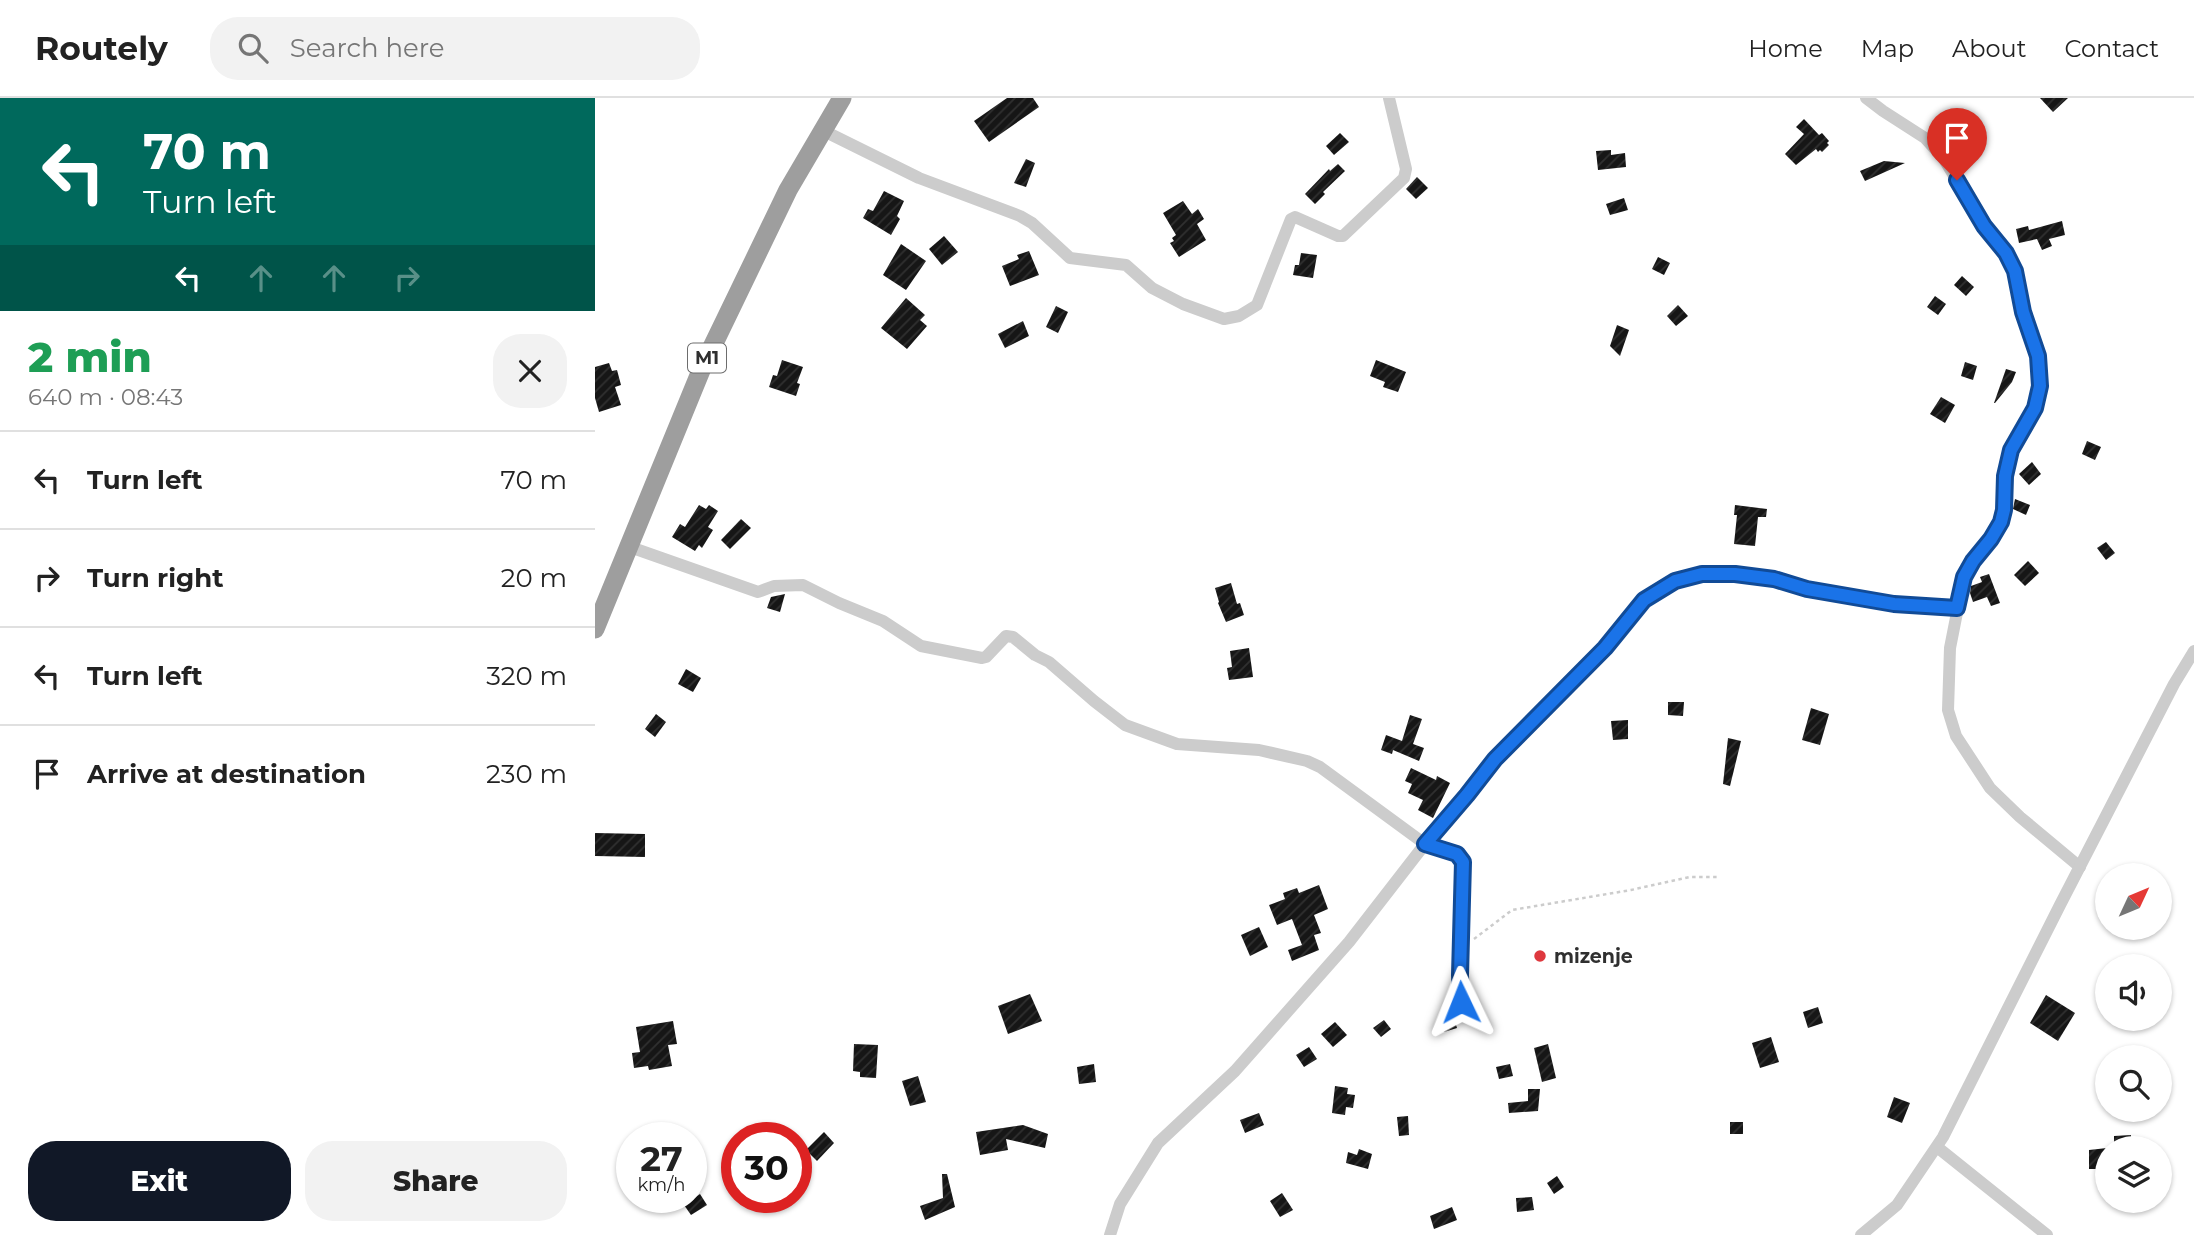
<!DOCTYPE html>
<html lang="en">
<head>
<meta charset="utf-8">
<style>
	body { margin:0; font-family:Montserrat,sans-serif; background:#f2f2f2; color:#222; height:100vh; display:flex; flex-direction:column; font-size:26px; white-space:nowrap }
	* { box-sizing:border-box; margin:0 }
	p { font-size:23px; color:#767676 }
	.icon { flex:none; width:38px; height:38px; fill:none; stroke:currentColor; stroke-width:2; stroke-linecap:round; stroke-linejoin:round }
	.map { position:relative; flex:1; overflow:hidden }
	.sheet { display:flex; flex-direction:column; background:#fff; width:595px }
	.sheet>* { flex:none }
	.top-card { background:#00695c; color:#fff; overflow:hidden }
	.needle { width:46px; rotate:46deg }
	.controls { position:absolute; left:1500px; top:765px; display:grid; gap:14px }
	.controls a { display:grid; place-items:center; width:77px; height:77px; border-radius:50%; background:#fff; box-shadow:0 2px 5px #0004; font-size:35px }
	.speed { position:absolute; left:21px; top:1024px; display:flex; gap:14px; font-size:35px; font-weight:700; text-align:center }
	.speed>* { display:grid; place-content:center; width:91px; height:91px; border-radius:50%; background:#fff; box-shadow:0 2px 5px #0004; line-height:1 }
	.speed small { font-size:18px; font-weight:400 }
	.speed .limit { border:10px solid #d22; background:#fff; color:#111 }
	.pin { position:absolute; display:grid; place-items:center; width:60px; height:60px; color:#fff; margin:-72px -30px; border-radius:50% 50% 50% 0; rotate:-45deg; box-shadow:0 0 7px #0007 }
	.pin .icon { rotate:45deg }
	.me { position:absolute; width:77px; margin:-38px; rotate:358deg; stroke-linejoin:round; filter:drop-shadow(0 0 5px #0008) }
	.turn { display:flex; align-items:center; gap:24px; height:147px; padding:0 28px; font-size:32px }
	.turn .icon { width:91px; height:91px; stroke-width:2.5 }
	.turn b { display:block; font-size:49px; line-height:60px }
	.lanes { display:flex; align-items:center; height:66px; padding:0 28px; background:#0003; justify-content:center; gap:35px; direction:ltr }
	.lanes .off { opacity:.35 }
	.round { display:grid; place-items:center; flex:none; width:74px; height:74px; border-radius:28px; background:#f2f2f2 }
	.headline { display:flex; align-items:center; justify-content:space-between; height:119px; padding:0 28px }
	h1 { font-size:42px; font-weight:800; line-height:52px; color:#1e9e55 }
	.cta { display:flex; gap:14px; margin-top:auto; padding:14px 28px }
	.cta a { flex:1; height:80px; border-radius:28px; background:#111827; color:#fff; font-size:28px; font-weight:800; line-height:80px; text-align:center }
	.cta a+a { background:#f2f2f2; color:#222 }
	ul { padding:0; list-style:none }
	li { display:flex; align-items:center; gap:21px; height:98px; padding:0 28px; border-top:2px solid #e0e0e0 }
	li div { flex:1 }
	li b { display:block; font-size:26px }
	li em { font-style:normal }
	header { display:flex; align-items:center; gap:42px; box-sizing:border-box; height:98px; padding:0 35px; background:#fff; border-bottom:2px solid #e0e0e0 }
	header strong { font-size:33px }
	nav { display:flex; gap:38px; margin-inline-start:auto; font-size:24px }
	.search { width:490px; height:63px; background:#f2f2f2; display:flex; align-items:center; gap:18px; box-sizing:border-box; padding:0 24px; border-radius:28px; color:#767676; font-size:26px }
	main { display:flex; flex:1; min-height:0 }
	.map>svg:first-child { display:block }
	.building { fill:url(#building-hatch) }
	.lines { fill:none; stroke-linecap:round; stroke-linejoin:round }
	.path { stroke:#ccc; stroke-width:2.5; stroke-dasharray:3.5 3.5; stroke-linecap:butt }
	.minor { stroke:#ccc; stroke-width:12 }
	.trunk { stroke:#9e9e9e; stroke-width:19 }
	.route-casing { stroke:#114b97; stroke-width:18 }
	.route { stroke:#1a73e8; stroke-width:12 }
	.poi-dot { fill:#de383e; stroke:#fff; stroke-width:2.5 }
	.labels { text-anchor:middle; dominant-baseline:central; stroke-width:7; stroke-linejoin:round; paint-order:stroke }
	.shield { fill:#fff; stroke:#6d6d6d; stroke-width:2 }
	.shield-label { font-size:18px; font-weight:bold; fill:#2f2f2f }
	.poi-label { font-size:19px; font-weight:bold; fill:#2f2f2f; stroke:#fff; text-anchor:start }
</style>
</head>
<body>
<header>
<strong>Routely</strong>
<div class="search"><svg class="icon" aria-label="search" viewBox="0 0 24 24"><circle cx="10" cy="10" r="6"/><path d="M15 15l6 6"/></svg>Search here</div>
<nav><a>Home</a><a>Map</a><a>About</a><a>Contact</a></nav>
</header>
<main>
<section class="sheet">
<div class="top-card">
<div class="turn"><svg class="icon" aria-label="left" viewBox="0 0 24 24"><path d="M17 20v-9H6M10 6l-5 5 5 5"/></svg><div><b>70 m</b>Turn left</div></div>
<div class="lanes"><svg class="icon" aria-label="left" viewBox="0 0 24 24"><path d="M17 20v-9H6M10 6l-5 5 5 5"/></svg><svg class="icon off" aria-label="ahead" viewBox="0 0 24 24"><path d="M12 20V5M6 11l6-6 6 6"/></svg><svg class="icon off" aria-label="ahead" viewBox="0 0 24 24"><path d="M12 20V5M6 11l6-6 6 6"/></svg><svg class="icon off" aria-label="right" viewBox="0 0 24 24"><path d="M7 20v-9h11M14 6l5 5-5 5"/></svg></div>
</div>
<div class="headline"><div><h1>2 min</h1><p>640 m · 08:43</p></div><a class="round"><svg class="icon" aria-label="close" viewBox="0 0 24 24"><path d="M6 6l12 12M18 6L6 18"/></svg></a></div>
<ul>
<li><svg class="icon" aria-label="left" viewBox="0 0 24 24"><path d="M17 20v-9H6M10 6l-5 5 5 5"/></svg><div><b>Turn left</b></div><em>70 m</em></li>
<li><svg class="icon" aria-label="right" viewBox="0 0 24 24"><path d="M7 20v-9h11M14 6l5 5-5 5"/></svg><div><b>Turn right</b></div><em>20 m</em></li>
<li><svg class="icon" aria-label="left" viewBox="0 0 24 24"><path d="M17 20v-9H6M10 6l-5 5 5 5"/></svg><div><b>Turn left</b></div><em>320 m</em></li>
<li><svg class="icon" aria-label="arrive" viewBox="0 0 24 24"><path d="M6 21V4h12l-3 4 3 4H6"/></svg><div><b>Arrive at destination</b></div><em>230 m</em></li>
</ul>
<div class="cta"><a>Exit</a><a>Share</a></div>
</section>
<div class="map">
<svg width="1599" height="1137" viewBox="0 0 1599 1137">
	<defs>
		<pattern id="building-hatch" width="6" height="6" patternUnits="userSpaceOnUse" patternTransform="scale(1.75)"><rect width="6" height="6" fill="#161616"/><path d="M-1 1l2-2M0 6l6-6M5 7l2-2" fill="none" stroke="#303030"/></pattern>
	</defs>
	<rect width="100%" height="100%" fill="#fff"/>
	<g class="building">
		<polygon points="412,0 438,0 444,9 394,44 379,23"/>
		<polygon points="1445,0 1473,0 1458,14"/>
		<polygon points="1364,16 1376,24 1366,37 1355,29"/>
		<polygon points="1209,21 1224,37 1227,35 1234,43 1232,45 1234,47 1227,54 1225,52 1223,54 1221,51 1201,67 1190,56 1209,36 1201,29"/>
		<polygon points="745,35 754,44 739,57 731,48"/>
		<polygon points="1016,52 1016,57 1030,55 1031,69 1003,72 1001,53"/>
		<polygon points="431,61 440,65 431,89 419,85"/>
		<polygon points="1289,63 1310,65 1270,83 1265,73"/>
		<polygon points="743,66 750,73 728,94 730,96 720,106 710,96 734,71 735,73"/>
		<polygon points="822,79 833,90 821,101 811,91"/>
		<polygon points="289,93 309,103 302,118 305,121 296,137 268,120 273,111 278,113"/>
		<polygon points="1029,100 1033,112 1015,117 1011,106"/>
		<polygon points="588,103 597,116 603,111 609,121 602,126 611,142 584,159 575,145 579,143 577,140 581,137 568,115"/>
		<polygon points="1467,123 1470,137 1454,141 1457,148 1447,152 1442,141 1424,145 1421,131 1433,128 1434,132"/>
		<polygon points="349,138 363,154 347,167 334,151"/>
		<polygon points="306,146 331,163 311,192 288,177"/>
		<polygon points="434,153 444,177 415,188 407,168 424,161 422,157"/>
		<polygon points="706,155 722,157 718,180 698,177 700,167 704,167"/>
		<polygon points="1063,159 1075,165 1069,177 1057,171"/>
		<polygon points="1367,178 1379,189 1371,198 1359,187"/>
		<polygon points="1340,198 1351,206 1343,217 1332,209"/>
		<polygon points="311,200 330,217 325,222 332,228 312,251 286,230"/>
		<polygon points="1083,207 1093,218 1081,228 1072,218"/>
		<polygon points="461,208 473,214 463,235 451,229"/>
		<polygon points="428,223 434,238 410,250 403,236"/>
		<polygon points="1022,227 1034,232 1025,258 1015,248"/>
		<polygon points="187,262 208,269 202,285 205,286 201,298 174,289 178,277 182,278"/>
		<polygon points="781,262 811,274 803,294 788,289 790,284 775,278"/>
		<polygon points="1370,264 1382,268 1378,282 1366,278"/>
		<polygon points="14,265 17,273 22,272 26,287 20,289 26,307 4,314 0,300 0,269"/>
		<polygon points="1411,271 1421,274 1417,284 1400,305 1399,305"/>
		<polygon points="1346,299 1360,307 1350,325 1335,316"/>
		<polygon points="1492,343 1506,349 1500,362 1487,356"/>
		<polygon points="1437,364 1446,376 1434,387 1424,376"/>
		<polygon points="1420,401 1435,407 1431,417 1418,411"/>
		<polygon points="104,407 111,411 114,407 123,413 113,429 118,432 107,450 104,447 100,453 77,439 85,426 90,429"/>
		<polygon points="1140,407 1172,411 1171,419 1163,419 1160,448 1139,446 1142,417 1139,417"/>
		<polygon points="146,421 156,430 135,451 126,442"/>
		<polygon points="1511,444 1520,455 1511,462 1502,450"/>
		<polygon points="1433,463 1444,475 1430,488 1419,477"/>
		<polygon points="1394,476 1405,505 1396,508 1392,499 1378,504 1375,495 1376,488 1387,484 1385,479"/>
		<polygon points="636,485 642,506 645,505 649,517 631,524 623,505 624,504 620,490"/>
		<polygon points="190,496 185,514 172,510 176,499"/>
		<polygon points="654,550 658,579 634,582 632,570 637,569 635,553"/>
		<polygon points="91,571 106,580 98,594 83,586"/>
		<polygon points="1073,604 1089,604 1088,618 1073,617"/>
		<polygon points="1216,610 1234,616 1225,647 1207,642"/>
		<polygon points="61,616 71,624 60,639 50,631"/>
		<polygon points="815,617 827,621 818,646 829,650 824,663 798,652 797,656 786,652 791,637 807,643"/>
		<polygon points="1033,622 1033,641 1018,642 1016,623"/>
		<polygon points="1133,640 1146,643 1135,688 1128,686"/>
		<polygon points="816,670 841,682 842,678 855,685 838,720 823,712 828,702 813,695 817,686 810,683"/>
		<polygon points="0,735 50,736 50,759 0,758"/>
		<polygon points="724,787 733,811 719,817 726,835 719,837 724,852 697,863 693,852 707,847 697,821 682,827 674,807 690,801 688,795 702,790 704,795"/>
		<polygon points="664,829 673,849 655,858 646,837"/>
		<polygon points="435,896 447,923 413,936 403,908"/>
		<polygon points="1451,897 1480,915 1463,943 1435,925"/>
		<polygon points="1223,909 1228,925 1213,930 1208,914"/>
		<polygon points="858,917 862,930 849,934 847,920"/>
		<polygon points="789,922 796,931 786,939 778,930"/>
		<polygon points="78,923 82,946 73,947 77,968 54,972 53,968 39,970 37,955 45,954 41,929"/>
		<polygon points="740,924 752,937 738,949 726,936"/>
		<polygon points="1176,939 1184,964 1165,970 1157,945"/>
		<polygon points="259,946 283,947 281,980 265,979 265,974 258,973"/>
		<polygon points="953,946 961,980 947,984 939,950"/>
		<polygon points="714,949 722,961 709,969 701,957"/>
		<polygon points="499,966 501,984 484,986 482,969"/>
		<polygon points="915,966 918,978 904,981 901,969"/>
		<polygon points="323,978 331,1004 315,1008 307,983"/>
		<polygon points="740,988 753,990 752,996 760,997 758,1010 751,1009 750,1017 737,1015"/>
		<polygon points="933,991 945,991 943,1013 914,1015 913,1005 933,1003"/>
		<polygon points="1299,999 1315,1005 1307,1025 1292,1019"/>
		<polygon points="664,1015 669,1027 650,1035 645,1022"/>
		<polygon points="813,1018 814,1037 804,1038 802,1019"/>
		<rect x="1135" y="1024" width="13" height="12"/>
		<polygon points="428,1027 453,1036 450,1050 411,1041 413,1052 385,1057 381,1034"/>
		<polygon points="229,1034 239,1045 222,1063 211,1052"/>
		<polygon points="1536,1037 1536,1050 1519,1050 1519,1038"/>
		<polygon points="1512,1050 1512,1071 1494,1071 1494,1052"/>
		<polygon points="764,1051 777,1056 773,1071 751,1065 753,1054 762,1057"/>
		<polygon points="347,1076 352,1076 360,1109 330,1122 325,1108 348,1100"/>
		<polygon points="962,1078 969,1089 959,1096 952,1085"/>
		<polygon points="687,1095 698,1112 685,1119 675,1103"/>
		<polygon points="105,1096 112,1107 96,1117 89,1107"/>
		<polygon points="937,1099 939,1112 922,1114 921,1100"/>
		<polygon points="857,1109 862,1122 839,1131 835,1118"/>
	</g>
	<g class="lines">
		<polyline class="path" points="879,841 917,812 1036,792 1095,779 1125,779"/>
		<g class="minor">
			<polyline points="1271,0 1288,13 1330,40 1349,61 1389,128 1411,155 1420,173 1428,214 1443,258 1445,288 1440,310 1416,352 1410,378 1409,412 1406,424 1396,441 1378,463 1369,479 1355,550 1353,612 1361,638 1395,690 1425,719 1485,769"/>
			<polyline points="227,32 324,80 425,118 437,125 475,160 531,167 557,190 588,206 629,221 644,218 662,207 696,121 700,119 743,138 748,138 809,80 811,71 794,0"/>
			<path d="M35,449L163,494L179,488L208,487L244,505L288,523L326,548L387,560L391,559L411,538L418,539L440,557L454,564L499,603L530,627L582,646L664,652L712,663L725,669L830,746C844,749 861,751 868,764L865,877L866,904"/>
			<polyline points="1342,1049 1452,1137"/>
			<polyline points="515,1137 525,1106 563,1045 640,973 754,844 830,746 872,697 899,661 1010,550 1053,499 1080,483 1107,476 1140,476 1179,481 1212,491 1299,506 1362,510"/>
			<polyline points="1266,1137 1302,1107 1348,1039 1465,807 1579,586 1599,553"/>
		</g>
		<polyline class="trunk" points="0,531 107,270 193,92 247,0"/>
	</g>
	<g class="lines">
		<defs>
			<polyline id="route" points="866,904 865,877 868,764 862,756 830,746 872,697 900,661 1010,550 1049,502 1080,483 1107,476 1140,476 1179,481 1212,491 1299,506 1362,510 1369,479 1378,463 1396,441 1406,424 1409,412 1410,378 1416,352 1440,310 1445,288 1443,258 1428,214 1420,173 1411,155 1389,128 1362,82"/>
		</defs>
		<use href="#route" class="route-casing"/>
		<use href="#route" class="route"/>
	</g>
	<circle class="poi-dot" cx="945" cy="858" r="7"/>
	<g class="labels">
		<rect class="shield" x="93" y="245.5" width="38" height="29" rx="5"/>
		<g class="shield-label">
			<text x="112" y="260">M1</text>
		</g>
		<g class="poi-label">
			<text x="959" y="858">mizenje</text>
		</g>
	</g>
</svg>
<div class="controls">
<a><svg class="needle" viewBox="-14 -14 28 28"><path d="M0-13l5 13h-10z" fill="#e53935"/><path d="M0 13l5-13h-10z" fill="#767676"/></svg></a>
<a><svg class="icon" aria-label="sound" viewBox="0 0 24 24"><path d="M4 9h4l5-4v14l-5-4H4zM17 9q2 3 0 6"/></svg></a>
<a><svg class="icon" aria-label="search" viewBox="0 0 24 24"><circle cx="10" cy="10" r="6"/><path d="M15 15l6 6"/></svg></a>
<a><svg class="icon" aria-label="layers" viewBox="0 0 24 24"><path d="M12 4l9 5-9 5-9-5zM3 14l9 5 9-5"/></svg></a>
</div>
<div class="speed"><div>27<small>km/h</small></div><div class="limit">30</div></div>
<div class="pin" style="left:1362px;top:82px;background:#d93025"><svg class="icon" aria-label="arrive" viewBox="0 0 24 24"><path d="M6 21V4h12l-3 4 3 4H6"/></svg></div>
<svg class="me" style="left:866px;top:904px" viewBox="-20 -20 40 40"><path d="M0-17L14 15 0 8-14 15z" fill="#1a73e8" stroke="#fff" stroke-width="4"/></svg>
</div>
</main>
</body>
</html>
